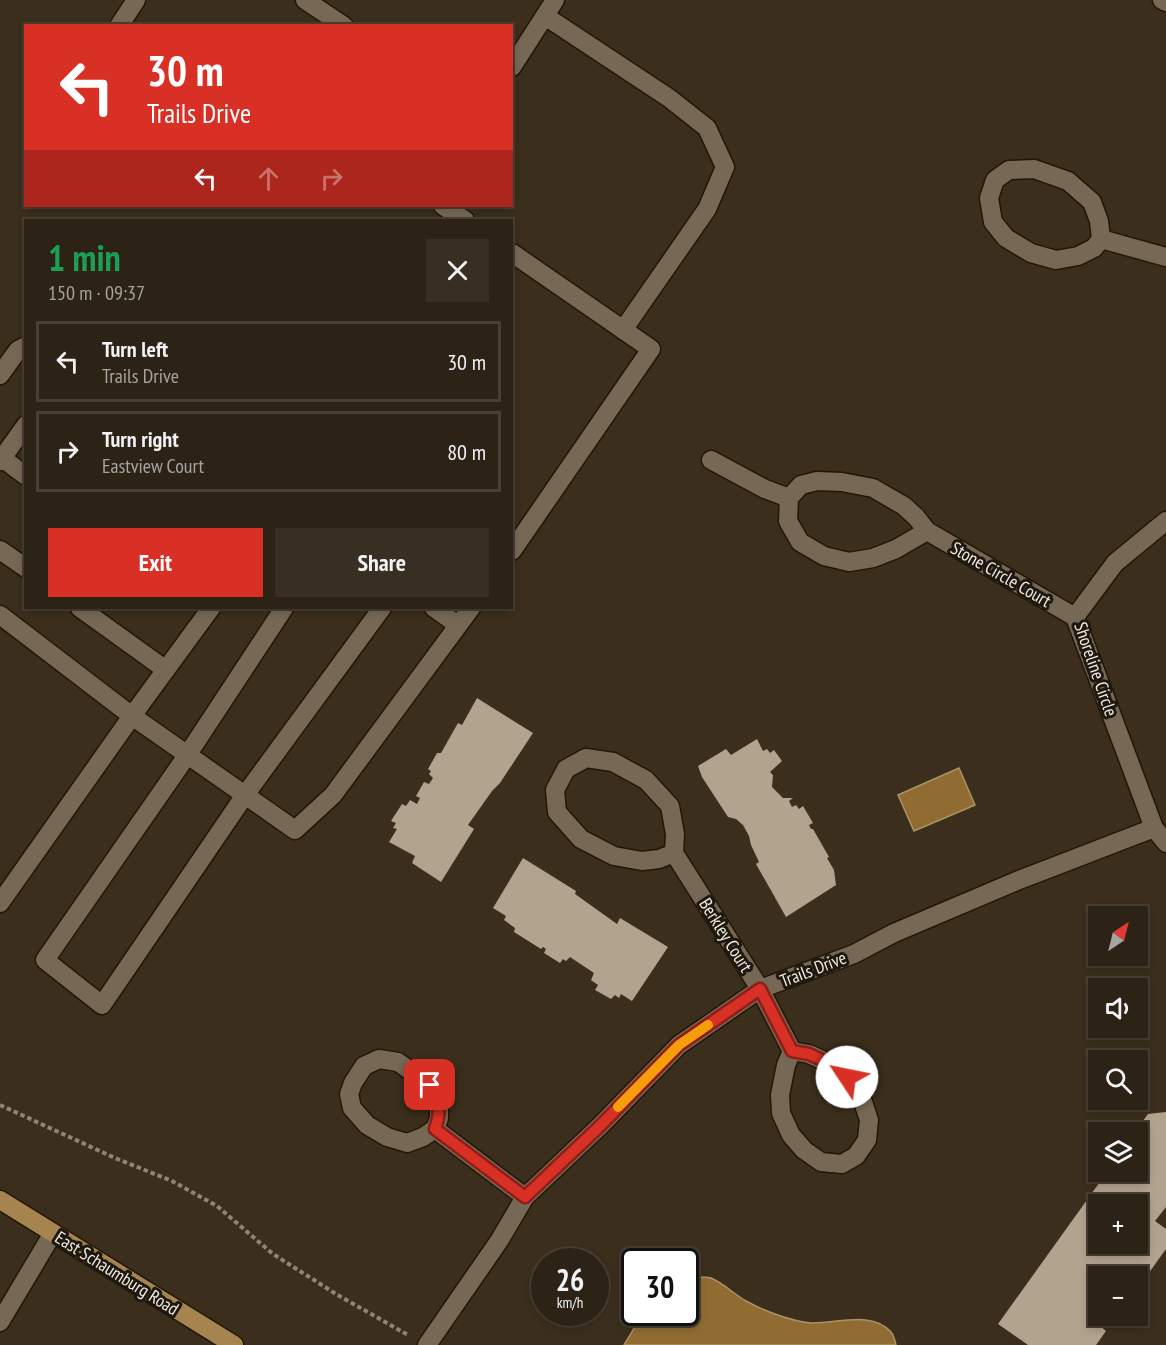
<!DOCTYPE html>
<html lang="en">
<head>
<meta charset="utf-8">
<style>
	body { margin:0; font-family:"PT Sans Narrow",sans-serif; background:#382f22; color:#f1f3f6; height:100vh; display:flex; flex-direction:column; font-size:22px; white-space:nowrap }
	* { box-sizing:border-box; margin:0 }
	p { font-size:20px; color:#a6a4a0 }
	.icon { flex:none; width:33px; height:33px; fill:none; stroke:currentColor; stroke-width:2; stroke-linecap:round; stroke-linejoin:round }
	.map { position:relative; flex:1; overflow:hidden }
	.drawer { position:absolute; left:24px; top:219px; width:489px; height:390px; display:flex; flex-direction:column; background:#2c2215; border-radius:0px; box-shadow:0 3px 9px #0003,0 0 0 2px #483f34 }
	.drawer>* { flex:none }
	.top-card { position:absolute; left:24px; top:24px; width:489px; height:183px; border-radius:0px; box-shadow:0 3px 9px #0003,0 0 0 2px #483f34; background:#d93025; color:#fff; overflow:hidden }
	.needle { width:39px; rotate:35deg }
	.controls { position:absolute; left:1088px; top:906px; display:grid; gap:12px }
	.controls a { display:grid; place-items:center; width:60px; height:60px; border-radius:0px; background:#2c2215; box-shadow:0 3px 9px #0003,0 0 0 2px #483f34; font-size:30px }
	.speed { position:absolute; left:531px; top:1248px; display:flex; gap:12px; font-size:30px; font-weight:700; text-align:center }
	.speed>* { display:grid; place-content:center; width:78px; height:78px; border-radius:50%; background:#2c2215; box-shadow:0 3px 9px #0003,0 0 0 2px #483f34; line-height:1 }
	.speed small { font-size:15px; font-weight:400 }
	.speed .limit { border:3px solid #111; border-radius:9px; background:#fff; color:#111 }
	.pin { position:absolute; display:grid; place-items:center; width:51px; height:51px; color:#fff; margin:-26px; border-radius:12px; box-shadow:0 3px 9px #0006 }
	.me { position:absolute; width:66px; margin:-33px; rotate:304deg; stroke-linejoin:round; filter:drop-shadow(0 0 4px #0008) }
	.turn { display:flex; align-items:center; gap:21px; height:126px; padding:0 24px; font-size:27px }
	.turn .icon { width:78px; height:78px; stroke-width:2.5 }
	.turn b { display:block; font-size:42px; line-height:51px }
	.lanes { display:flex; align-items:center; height:57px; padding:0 24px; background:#0003; justify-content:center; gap:30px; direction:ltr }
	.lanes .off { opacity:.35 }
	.round { display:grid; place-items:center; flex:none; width:63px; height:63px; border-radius:0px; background:#382f22 }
	.overview { display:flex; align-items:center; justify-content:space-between; height:102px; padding:0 24px }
	h1 { font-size:36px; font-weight:800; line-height:45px; color:#1e9e55 }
	.cta { display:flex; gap:12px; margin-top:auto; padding:12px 24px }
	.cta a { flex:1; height:69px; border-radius:0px; background:#d93025; color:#fff; font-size:24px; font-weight:800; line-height:69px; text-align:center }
	.cta a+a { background:#382f22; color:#f1f3f6 }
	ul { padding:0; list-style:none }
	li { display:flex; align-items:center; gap:18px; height:81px; margin:0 12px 9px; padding:0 12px; border:3px solid #483f34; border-radius:0px }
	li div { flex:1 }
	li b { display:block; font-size:22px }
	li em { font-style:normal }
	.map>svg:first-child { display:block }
	.water { fill:#906c32; stroke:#ad9266; stroke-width:1.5 }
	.building { fill:#b2a38e; fill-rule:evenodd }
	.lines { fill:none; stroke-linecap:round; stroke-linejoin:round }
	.minor-casing { stroke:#221605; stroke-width:21 }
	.major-casing { stroke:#221605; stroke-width:21 }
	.path { stroke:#8f8576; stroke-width:4; stroke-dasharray:4.5 3; stroke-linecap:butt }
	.minor { stroke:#776855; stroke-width:18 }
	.major { stroke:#a68450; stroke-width:18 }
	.route-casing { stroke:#8d1f18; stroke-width:15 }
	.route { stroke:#d93025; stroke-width:10 }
	.slow { stroke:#f59e0b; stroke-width:10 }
	.labels { text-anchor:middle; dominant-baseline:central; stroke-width:6; stroke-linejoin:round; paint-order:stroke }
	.street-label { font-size:18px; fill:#f2eadf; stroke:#1d1810 }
</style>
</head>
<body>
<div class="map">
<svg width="1166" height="1345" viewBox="0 0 1166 1345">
	<rect width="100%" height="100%" fill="#3b2e1c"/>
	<g class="water">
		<polygon points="959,768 975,805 914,831 898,795"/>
		<path d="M697,1277C701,1277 707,1277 711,1278C723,1283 734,1294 746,1301C764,1311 791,1321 811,1323C836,1324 872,1310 891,1332C894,1336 895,1341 896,1345H624L639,1320L647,1313L686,1312V1282Z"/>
	</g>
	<g class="building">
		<polygon points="477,698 533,733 500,783 492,791 468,825 474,829 441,882 412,863 415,856 389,842 397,829 393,828 396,823 391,821 402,804 406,806 410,800 417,804 420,798 416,796 424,782 429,784 433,778 429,774 431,771 428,769 437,753 441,753 458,723 462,725"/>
		<polygon points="757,739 763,751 767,749 770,753 774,750 782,761 770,772 773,775 772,787 783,798 793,798 789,801 792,807 796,805 799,809 803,806 813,823 809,825 811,829 813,829 829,857 827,858 834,870 836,885 786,917 756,864 759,862 751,845 749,836 743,825 736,819 728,817 702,777 698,766 726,749 731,755"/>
		<polygon points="523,858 576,891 575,894 617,924 620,918 668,947 632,1001 621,994 619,998 615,995 611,999 595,990 598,985 591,980 594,973 570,957 566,961 563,959 560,963 544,953 546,949 543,947 541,949 514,932 515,928 504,920 506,916 493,908"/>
		<path d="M1166,1112V1207L1155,1221L1166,1229V1249L1143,1281L1134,1275L1133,1276H1098V1316H1106L1099,1325L1106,1331L1096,1345H1028L998,1324L1107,1172H1137V1132H1135L1148,1114ZM1098,1204H1137V1244H1098Z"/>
	</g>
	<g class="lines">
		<defs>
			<g id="minor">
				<polyline points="305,0 344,26"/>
				<polyline points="1162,0 1166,2"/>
				<polyline points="545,16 669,98 707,128 725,167 707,209 623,330"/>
				<polyline points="119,26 136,0"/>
				<polyline points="512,67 555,0"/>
				<polygon points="1034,169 1068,181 1092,202 1099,221 1101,239 1094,248 1078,256 1056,260 1031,253 1006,238 993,222 989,198 995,180 1009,170"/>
				<polyline points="443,206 465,220"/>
				<polyline points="1101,239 1166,257"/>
				<polyline points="512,253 651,349 512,551"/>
				<polyline points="0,375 18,350 26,346"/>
				<polyline points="2,458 26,476"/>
				<polyline points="711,460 765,489 789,498"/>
				<polyline points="0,461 26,425"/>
				<polyline points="1166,521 1115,563 1075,617 1154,828 1166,843"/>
				<polyline points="927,531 896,549 873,558 849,562 824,556 800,542 788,521 789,498 801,485 817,481 842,482 873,488 904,506 916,517 927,531 1075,617"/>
				<polyline points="0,550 26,568"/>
				<polyline points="80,608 166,670"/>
				<polyline points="284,608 188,754 45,960 102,1005 245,795 382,608"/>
				<polyline points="434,608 458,625"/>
				<polyline points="0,615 132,716 211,608"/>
				<polyline points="674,853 659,859 642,861 614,856 581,839 557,812 555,790 566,769 586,758 613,762 646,780 670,806 675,834 674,853 760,989 792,1051 786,1065 780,1095 781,1113 791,1135 804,1150 821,1162 842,1164 856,1156 867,1140 869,1120 861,1096 847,1077 835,1066 809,1054 792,1051"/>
				<polyline points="0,903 132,716 295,830 333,795 471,608"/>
				<polygon points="379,1059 398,1062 430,1085 439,1104 439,1118 435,1129 423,1137 407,1143 387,1137 367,1125 352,1108 349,1094 353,1083 364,1066"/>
				<polyline points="435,1129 525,1197"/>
				<polyline points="0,1322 53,1233"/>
				<polyline points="427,1345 499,1241 525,1197 601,1125 679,1045 760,989 854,954 894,933 1019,880 1154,828"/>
			</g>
			<polyline id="major" points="0,1200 234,1345"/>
		</defs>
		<use href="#minor" class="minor-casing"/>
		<use href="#major" class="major-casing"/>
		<polyline class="path" points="0,1105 115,1158 172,1181 217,1206 273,1254 336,1294 408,1335"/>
		<use href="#minor" class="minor"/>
		<use href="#major" class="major"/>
	</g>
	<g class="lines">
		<defs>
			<path id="route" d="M430,1085C438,1103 442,1109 435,1129L525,1197L601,1125L679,1045L760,989L792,1051L809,1054L835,1066L847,1077"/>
		</defs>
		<use href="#route" class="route-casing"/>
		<use href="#route" class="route"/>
		<polyline class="slow" points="618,1107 679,1045 708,1025"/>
	</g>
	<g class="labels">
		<g class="street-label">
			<text transform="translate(1001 574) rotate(30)">Stone Circle Court</text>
			<text transform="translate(1096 669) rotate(71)">Shoreline Circle</text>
			<text transform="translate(726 935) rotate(58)">Berkley Court</text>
			<text transform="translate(813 969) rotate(-21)">Trails Drive</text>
			<text transform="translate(117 1273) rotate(32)">East Schaumburg Road</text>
		</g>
	</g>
</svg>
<div class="controls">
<a><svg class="needle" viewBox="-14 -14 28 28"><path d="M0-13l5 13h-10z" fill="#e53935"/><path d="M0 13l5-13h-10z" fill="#a6a4a0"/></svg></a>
<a><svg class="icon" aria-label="sound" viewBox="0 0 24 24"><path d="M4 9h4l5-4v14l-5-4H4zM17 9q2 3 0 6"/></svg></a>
<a><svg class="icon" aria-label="search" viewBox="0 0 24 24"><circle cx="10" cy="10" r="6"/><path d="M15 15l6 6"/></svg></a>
<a><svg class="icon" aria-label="layers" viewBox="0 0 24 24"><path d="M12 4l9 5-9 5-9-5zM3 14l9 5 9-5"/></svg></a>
<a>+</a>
<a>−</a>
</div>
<div class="speed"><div>26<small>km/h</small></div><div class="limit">30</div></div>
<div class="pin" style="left:430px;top:1085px;background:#d93025"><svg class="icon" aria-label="arrive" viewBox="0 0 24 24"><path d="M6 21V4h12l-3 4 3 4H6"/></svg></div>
<svg class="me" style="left:847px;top:1077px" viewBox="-20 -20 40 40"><circle r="19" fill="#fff"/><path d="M0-13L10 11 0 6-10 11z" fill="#d93025"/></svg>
<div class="top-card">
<div class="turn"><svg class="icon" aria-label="left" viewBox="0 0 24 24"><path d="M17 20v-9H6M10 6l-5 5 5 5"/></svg><div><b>30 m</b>Trails Drive</div></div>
<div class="lanes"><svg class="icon" aria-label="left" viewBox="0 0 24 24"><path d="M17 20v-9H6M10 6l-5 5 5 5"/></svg><svg class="icon off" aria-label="ahead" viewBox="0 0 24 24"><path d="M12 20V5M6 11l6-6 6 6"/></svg><svg class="icon off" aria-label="right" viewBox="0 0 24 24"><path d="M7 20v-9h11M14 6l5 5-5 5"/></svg></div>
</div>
<section class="drawer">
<div class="overview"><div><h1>1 min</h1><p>150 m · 09:37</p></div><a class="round"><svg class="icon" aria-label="close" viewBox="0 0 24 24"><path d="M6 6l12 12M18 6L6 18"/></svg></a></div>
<ul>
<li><svg class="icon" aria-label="left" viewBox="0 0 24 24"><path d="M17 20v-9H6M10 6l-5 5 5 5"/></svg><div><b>Turn left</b><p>Trails Drive</p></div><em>30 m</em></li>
<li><svg class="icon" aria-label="right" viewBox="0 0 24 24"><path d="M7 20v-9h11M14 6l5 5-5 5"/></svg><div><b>Turn right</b><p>Eastview Court</p></div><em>80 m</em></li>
</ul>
<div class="cta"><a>Exit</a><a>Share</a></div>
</section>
</div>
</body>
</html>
